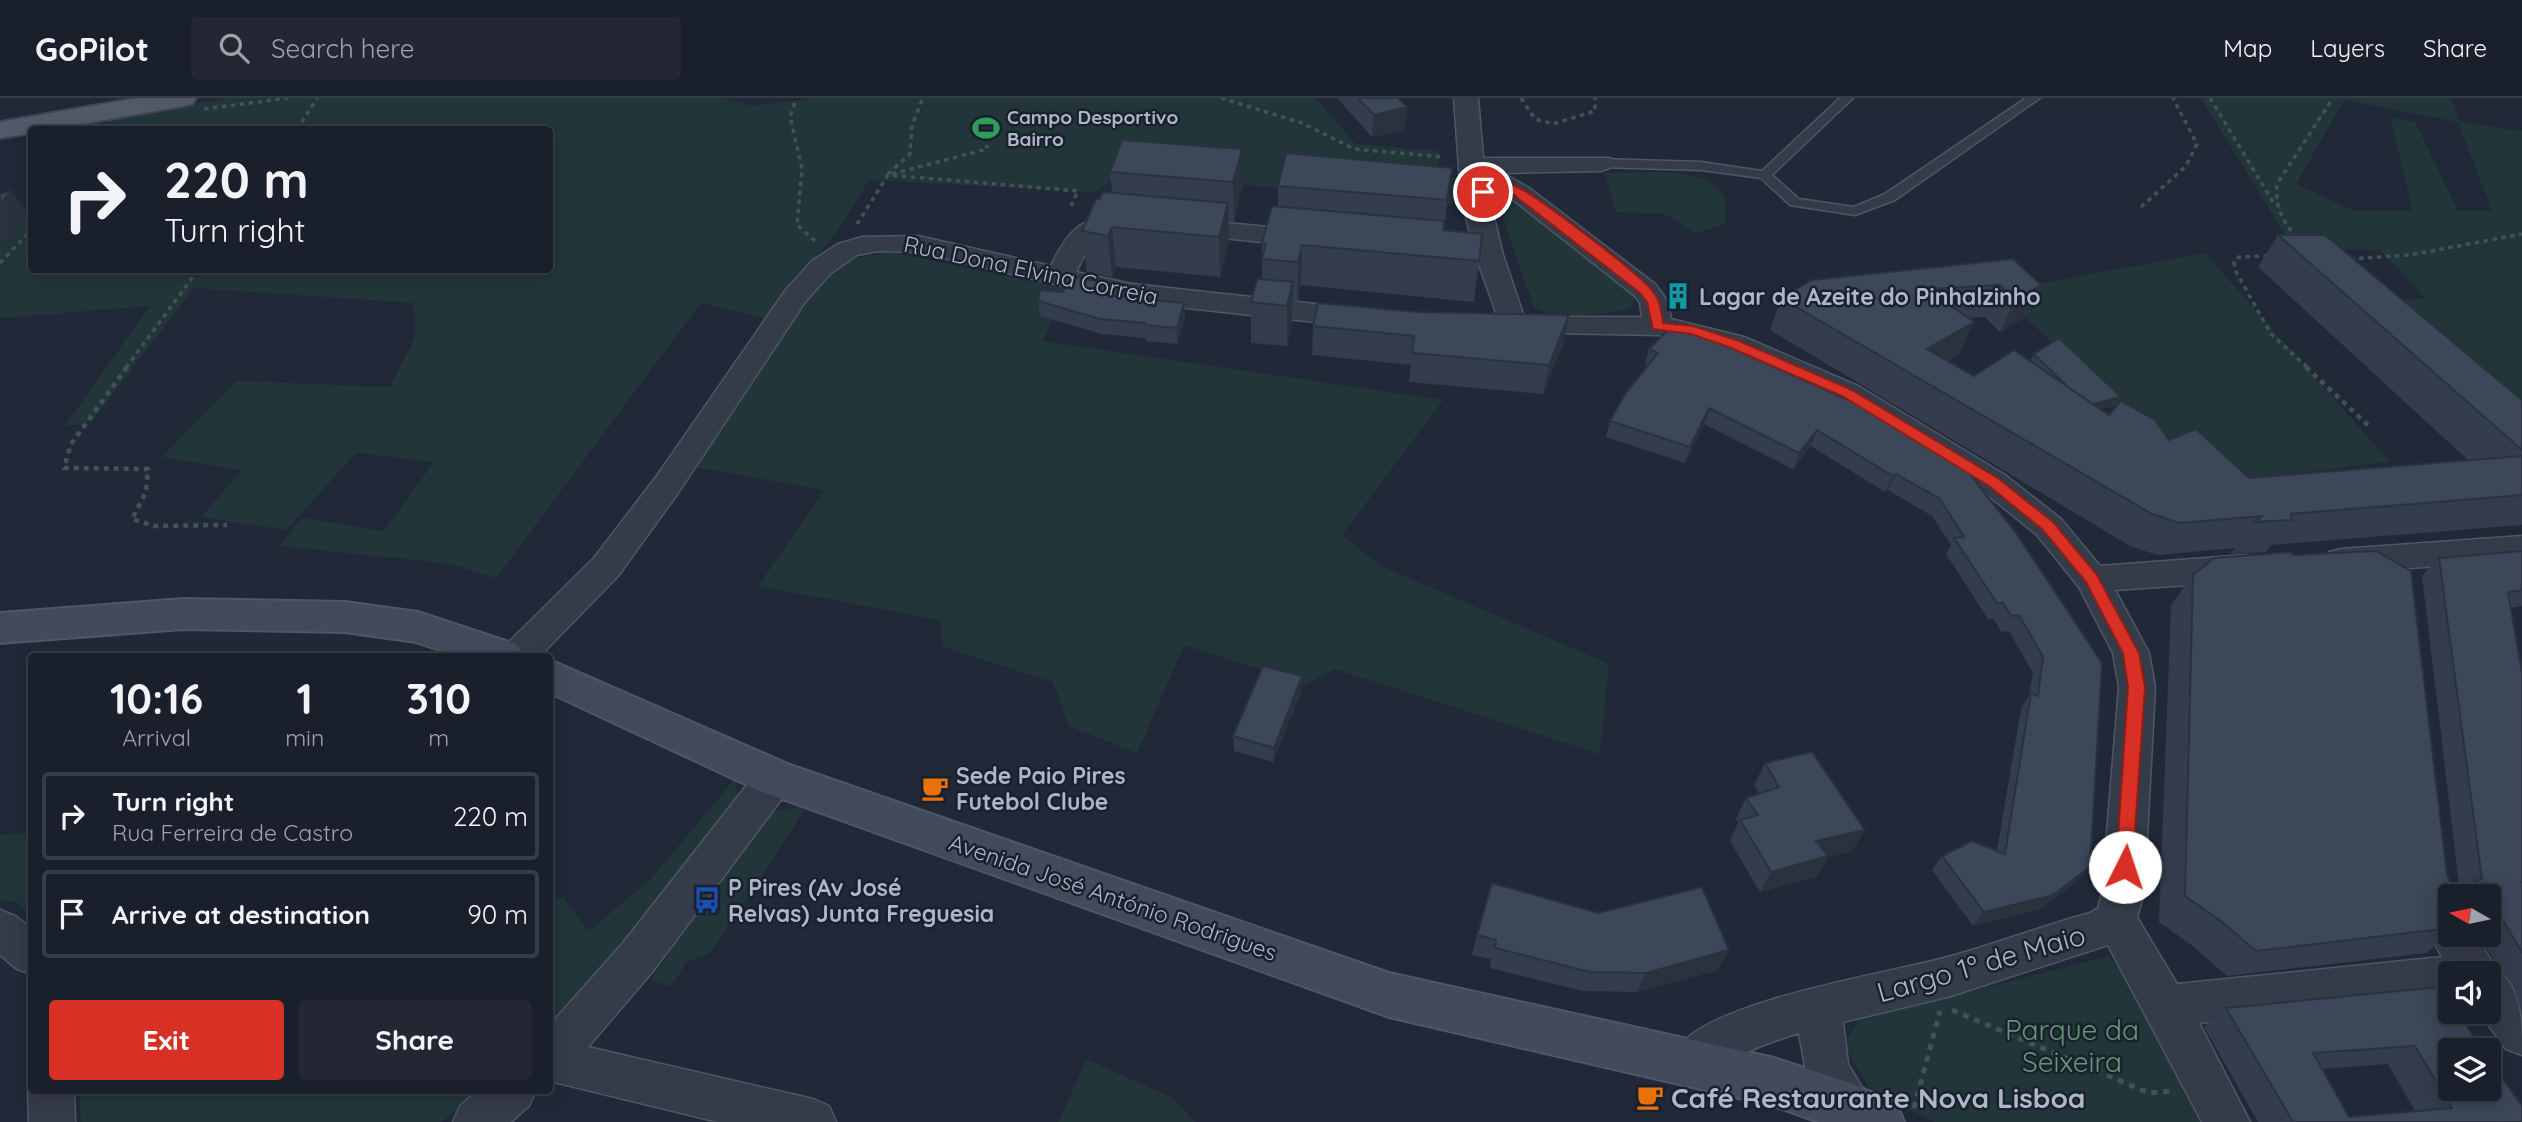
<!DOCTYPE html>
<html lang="en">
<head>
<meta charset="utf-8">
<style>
	body { margin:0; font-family:Quicksand,sans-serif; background:#222733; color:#f1f3f6; height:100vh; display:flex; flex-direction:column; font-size:26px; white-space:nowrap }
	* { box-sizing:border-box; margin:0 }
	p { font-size:23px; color:#9fa2a9 }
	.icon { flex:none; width:38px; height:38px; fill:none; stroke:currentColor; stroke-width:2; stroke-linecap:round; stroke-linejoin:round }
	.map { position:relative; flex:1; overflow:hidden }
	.panel { position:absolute; left:28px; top:555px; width:525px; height:441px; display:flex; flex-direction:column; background:#191f2b; border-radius:7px; box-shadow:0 4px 18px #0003,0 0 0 2px #373d47 }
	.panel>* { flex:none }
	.guide { position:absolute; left:28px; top:28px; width:525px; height:147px; border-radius:7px; box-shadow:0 4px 18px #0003,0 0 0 2px #373d47; background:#191f2b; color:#f1f3f6; overflow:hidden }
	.needle { width:46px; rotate:279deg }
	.buttons { position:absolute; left:2438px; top:786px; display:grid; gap:14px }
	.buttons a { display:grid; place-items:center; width:63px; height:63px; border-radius:7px; background:#191f2b; box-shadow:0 4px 18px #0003,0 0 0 2px #373d47; font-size:35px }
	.pin { position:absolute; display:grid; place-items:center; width:60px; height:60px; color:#fff; margin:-30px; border:4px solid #fff; border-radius:50%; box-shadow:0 2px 7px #0007 }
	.me { position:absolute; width:77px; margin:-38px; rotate:4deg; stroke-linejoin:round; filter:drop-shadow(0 0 5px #0008) }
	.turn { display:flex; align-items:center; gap:24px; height:147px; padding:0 21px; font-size:32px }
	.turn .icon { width:91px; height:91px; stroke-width:2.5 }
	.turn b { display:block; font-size:49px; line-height:60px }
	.eta { display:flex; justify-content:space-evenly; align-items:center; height:119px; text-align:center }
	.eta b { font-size:42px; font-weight:700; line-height:49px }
	.cta { display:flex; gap:14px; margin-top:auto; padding:14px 21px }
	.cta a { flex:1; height:80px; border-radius:7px; background:#d93025; color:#fff; font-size:28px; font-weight:700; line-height:80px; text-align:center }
	.cta a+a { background:#222733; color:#f1f3f6 }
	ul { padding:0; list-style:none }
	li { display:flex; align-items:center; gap:21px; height:88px; margin:0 14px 10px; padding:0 7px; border:4px solid #373d47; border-radius:7px }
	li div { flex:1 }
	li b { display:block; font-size:26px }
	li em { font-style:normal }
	header { display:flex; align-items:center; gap:42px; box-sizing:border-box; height:98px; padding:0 35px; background:#191f2b; border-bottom:2px solid #373d47 }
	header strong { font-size:33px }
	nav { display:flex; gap:38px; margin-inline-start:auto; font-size:24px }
	.search { width:490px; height:63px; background:#222733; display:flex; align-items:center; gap:18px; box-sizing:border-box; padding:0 24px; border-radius:7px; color:#9fa2a9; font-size:26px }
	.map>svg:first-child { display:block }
	.green { fill:#22363a; fill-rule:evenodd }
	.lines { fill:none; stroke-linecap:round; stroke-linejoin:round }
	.lane-casing { stroke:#4f5664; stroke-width:3 }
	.street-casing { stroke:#4f5664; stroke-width:3 }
	.secondary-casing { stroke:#4f5664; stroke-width:4 }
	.primary-casing { stroke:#3e4553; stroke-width:4 }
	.path-far2 { stroke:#405357; stroke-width:3.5; stroke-dasharray:4.5 4.5; stroke-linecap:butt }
	.path-far1 { stroke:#405357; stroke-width:4.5; stroke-dasharray:5 5; stroke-linecap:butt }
	.path { stroke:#405357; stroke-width:5; stroke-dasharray:6 6; stroke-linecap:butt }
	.lane { fill:#343c49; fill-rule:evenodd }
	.street { fill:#343c49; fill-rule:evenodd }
	.secondary { fill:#424a5c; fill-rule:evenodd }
	.primary { fill:#525a69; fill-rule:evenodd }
	.wall { fill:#343d4d; fill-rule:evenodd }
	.shaded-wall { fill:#2a323e }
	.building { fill:#3c4759; stroke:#2a323e; stroke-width:2; fill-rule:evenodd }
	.route { fill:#d93025; stroke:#8d1f18; stroke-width:2 }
	.labels { text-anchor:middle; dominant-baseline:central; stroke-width:5; stroke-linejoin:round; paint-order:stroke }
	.far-poi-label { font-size:19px; font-weight:bold; fill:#afb6c6; stroke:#1a212e; text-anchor:start }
	.street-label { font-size:23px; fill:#afb6c6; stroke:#1a212e }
	.poi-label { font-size:23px; font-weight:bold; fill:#afb6c6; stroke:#1a212e; text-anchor:start }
	.near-street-label { font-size:28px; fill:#afb6c6; stroke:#1a212e }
	.near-park-label { font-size:28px; fill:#669774; stroke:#1a212e }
	.near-poi-label { font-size:28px; font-weight:bold; fill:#afb6c6; stroke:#1a212e; text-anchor:start }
</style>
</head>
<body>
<header>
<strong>GoPilot</strong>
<div class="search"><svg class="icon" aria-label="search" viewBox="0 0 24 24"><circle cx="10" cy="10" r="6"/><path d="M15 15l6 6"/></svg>Search here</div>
<nav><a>Map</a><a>Layers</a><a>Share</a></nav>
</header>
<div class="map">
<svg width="2522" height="1024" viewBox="0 0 2522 1024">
	<rect width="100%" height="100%" fill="#212939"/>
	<g class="green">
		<polygon points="231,0 724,0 752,8 815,0 1316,0 1355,46 1438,53 1438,64 1454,81 1455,106 1123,76 1094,94 869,82 837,134 765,220 701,205 496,480 451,466 280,448 302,420 384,433 434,364 356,355 286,432 201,419 242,372 162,359 236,283 390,289 415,240 414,205 194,190 92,323 64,329 150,208 0,220 0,146 31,112 32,172 550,172 550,32 101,31 112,18"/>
		<path d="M2201,0H2451L2459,24L2522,33V316L2397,203L2426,200L2380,152L2293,150ZM2344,2L2458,24L2492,112L2458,113L2415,24L2390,19L2413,113H2354L2296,86Z"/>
		<path d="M1605,75C1636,76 1709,66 1724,99C1727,106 1726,118 1726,126L1695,135L1665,116L1616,114Z"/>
		<path d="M1498,97L1515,100L1640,194L1629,210C1605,217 1556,222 1534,209L1497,103Z"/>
		<polygon points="891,154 1064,190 1043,243 1443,302 1342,437 1381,468 1609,566 1600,656 1335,571 1306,586 1184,547 1137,655 1069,628 1053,584 943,549 940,522 758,488 825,392 689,368 795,213 838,164"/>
		<polygon points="2205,155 2390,364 2198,386 1998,193"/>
		<polygon points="735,681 740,715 629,851 550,934 550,803 563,800 589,833 650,782"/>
		<polygon points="808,707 710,855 687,864 670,889 651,882 749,737 776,713"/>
		<polygon points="0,736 31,736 31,817 16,804 0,801"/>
		<polygon points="2109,858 2120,872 2200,1024 1935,1024 1872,994 1843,948 1859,922"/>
		<polygon points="1086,961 1171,999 1195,1024 1059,1024"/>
		<polygon points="79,992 480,992 441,1024 81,1024"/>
	</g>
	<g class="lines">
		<defs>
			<polygon id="lane" points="1840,0 1853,0 1772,77 1799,101 1854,109 1885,96 2026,0 2040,0 1895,102 1855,117 1790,107 1761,80 1701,72 1601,69 1595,65 1601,61 1701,64 1762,73"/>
			<g id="street">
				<path d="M1454,0H1478L1483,60H1610L1614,65L1610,70L1601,73L1503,75L1529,90L1655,186L1668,204L1671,221L1744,239L1858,288L2005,377L2061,421L2100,468L2246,457L2258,461L2263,470L2258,479L2246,483L2115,492L2149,555L2155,589L2144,795L2137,819L2177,886L2442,859L2430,836L2436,823L2450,817V836H2475L2498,874C2522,886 2522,930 2522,957L2506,951L2479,914H2488V875H2450V898L2199,925L2250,1024H2202L2108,847L1951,898L1843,924L1848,966L1874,1010L1868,1024H1833L1806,974L1799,935C1776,942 1753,950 1732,962C1719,971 1710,980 1695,986L1679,979L1673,964C1674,960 1676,953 1679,949C1713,902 1890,875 1948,859C1996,846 2042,828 2090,815L2098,810L2102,795L2119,589L2113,555L2079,489L2037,437L1983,393L1836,302L1724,253L1689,241L1658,237L1503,234L1478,164L1423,158L1419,152L1423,146L1433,144L1473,147L1461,99ZM1486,86L1511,100L1635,198L1640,205L1642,219H1524L1503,157Z"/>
				<path d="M1111,116L1135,118L1139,124L1135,130L1099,136L1090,146L1076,174L1132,186L1361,211L1371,214L1375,220L1371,226L1361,229L1132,204L918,154L878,153L857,157L831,175L805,204L678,395L618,478L540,558H500L505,548L594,460L656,379L785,193L812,163L838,146L862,139L918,138L1051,168C1065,138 1077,122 1111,116Z"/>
				<polygon points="1182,121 1311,133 1321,135 1324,141 1321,147 1311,149 1173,135 1169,129 1173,123"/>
				<polygon points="2522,438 2522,462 2341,475 2329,472 2324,463 2329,454 2341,451"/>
				<polygon points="775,664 789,669 794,680 789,691 653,873 588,949 813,1001 829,1008 836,1024 718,1024 550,983 550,927 623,845 761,669"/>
				<polygon points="0,812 15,818 32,831 32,876 17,871 0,857"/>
				<polygon points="32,984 32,992 74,992 75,1024 29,1024 28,992"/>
				<polygon points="478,992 536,992 529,1008 511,1024 453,1024 460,1008"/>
			</g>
			<g id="secondary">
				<polygon points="183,501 345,504 418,514 518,547 524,558 459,558 416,544 345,534 183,531 0,545 0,515"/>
				<polygon points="550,562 790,667 1389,875 1774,960 1851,985 1897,1006 1904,1024 1819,1024 1774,1008 1389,919 760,693 550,595"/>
			</g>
			<polygon id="primary" points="138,0 196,0 192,6 183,8 49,32 32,32 32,35 0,40 0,24"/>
		</defs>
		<use href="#lane" class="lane-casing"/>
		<use href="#street" class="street-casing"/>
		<use href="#secondary" class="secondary-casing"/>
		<use href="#primary" class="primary-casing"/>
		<g class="path-far2">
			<polyline points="1221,0 1302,25 1354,51 1444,59"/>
			<polyline points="1521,0 1535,21 1553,26 1595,13 1595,0"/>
			<polyline points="2210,0 2273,104"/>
			<polyline points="795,5 790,18 802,71 797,127 815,143"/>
			<polyline points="204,11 288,0"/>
			<polyline points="297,32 317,0"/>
			<polyline points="888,76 910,56 912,27 923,0"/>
			<polyline points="892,76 987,51 987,47"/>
			<polyline points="2141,109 2186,68 2197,46 2173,0"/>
			<polyline points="857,126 888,77 1078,93 1071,108"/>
			<path d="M2297,140C2282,122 2275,110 2277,86L2333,0"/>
			<polyline points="2268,158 2239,159 2234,164 2235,172 2271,236 2308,270"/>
			<polyline points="2350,161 2410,157 2522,136"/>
			<polyline points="0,165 32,131"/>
			<polyline points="126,270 198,172"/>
		</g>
		<g class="path-far1">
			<polyline points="127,269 71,346 64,370 148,371 146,394 132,421 154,428 227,427"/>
			<polyline points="2306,269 2371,330"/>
		</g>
		<g class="path">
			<polyline points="1952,912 2149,995 2171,993"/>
			<polyline points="1914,1010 1940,913"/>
		</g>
		<use href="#lane" class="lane"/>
		<use href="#street" class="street"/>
		<use href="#secondary" class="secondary"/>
		<use href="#primary" class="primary"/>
	</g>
	<g class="wall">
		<polygon points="1337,0 1398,0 1405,32 1372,39"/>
		<polygon points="1242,51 1242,90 1234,124 1228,123 1229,145 1220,179 1116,169 1112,179 1087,174 1082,133 1100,101 1112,95 1110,74"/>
		<polygon points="1452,70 1444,132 1479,163 1474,204 1301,187 1297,204 1292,204 1292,225 1287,248 1251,245 1251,204 1262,182 1262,145 1278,109 1278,88"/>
		<polygon points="2278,137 2522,302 2522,427 2271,447 2266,454 2230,456 2235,450 2157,457 2130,448 1770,232 1781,200 2013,161 2041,187 2025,219 2000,234 1985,219 1968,220 1959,256 1948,263 1974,278 2030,263 2034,256 2121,299 2117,307 2100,311 2109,317 2169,342 2249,380 2468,362 2258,169"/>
		<polygon points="1101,184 1102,197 1184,205 1185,220 1177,246 1146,243 1145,240 1102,236 1040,218 1038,203 1063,194 1073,187"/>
		<polygon points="1313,228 1563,246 1543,296 1409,284 1411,267 1312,257"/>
		<polygon points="1649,251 1898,324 2102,565 2077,783 2041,811 1973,828 1932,772 1942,758 1997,752 2021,611 2029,598 2033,575 2009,533 2001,534 1994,521 1988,521 1946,456 1951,447 1932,418 1888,392 1885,394 1811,348 1793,371 1704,326 1685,365 1606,339 1610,323 1648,268 1645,267"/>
		<polygon points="2522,453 2522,508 2511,510 2522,574 2522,917 2514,887 2500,872 2478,836 2488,836 2488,798 2450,798 2450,836 2426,855 2227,878 2194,849 2159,824 2171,507 2193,477 2293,457 2447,777 2456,798 2460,795 2422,478 2439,460"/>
		<polygon points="1302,578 1301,593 1273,664 1234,653 1233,638"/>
		<polygon points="1765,665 1852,753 1828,759 1816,779 1760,794 1730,743 1738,725 1736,721 1746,700 1759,695 1754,687"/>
		<polygon points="1477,837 1718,872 1637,894 1583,893 1490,870 1491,861 1472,857"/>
		<path d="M2440,889L2522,1024H2258L2204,929L2226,910ZM2388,966L2415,1013L2349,1019L2322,971Z"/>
	</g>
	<g class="shaded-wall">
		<polygon points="1407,9 1405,32 1372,39 1374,17"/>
		<polygon points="1242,51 1242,90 1234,124 1233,84"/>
		<polygon points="1452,70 1447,109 1443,142 1447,102"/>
		<polygon points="11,93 29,116 4,145 0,146 0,106"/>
		<polygon points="1228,105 1229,145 1220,179 1219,139"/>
		<polygon points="1112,129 1116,169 1112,179 1108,138"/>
		<polygon points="1302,147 1301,187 1297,204 1298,164"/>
		<polygon points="1101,184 1102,200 1095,196"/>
		<polygon points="1293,184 1292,225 1287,248 1287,208"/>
		<polygon points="2041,187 2025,219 2000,234 2015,202"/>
		<polygon points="1184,205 1185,220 1177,246 1177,230"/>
		<polygon points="1569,217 1563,246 1543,296 1549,267"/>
		<polygon points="1974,224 1959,256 1918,279 1927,251"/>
		<polygon points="2121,299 2117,307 2082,316 2087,308"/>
		<polygon points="1709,310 1704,326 1685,365 1690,349"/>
		<polygon points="1817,332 1811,348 1793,371 1799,355"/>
		<polygon points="1896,376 1888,392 1885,394 1893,378"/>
		<polygon points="1302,578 1301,593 1273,664 1274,650"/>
		<polygon points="1865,732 1852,753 1828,759 1816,779 1760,794 1771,774 1816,743"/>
		<polygon points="2090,769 2077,783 2041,811 1973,828 1984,814"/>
		<polygon points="1729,852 1718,872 1637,894 1646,875"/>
	</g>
	<g class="building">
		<polygon points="1358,0 1398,0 1407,9 1374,17"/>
		<polygon points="1122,42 1242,51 1233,84 1110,74"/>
		<polygon points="1286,55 1452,70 1447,102 1278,88"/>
		<polygon points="11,93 0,106 0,96"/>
		<polygon points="1103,94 1228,105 1219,139 1112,129 1108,138 1082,133 1096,101 1100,101"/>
		<polygon points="1272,108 1444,123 1443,132 1482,136 1479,163 1302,147 1298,164 1262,161 1266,146 1262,145"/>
		<polygon points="2278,137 2325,137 2522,302 2522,352"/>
		<polygon points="2013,161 2041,187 2015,202 2000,187 1926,191 1974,224 1927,251 1974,278 2014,252 2109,317 2121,303 2154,321 2169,342 2196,331 2249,380 2522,358 2522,397 2291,416 2292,422 2255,424 2262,418 2180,425 2152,416 1781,200 1812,182"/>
		<polygon points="1077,179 1101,184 1095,196 1184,205 1177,230 1144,227 1145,225 1100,221 1038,203 1040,192 1063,194 1067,185 1073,187"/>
		<polygon points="1257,181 1293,184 1287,208 1251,204"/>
		<polygon points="1318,205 1418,214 1569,217 1549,267 1412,255 1414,238 1313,228"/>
		<polygon points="1675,225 1898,324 1959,362 2016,435 2102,565 2090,769 2053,797 1984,814 1942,758 1972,743 2005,756 2031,595 2038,598 2043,559 2019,517 2011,518 2003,505 1997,505 1954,440 1964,439 1940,401 1896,376 1893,378 1817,332 1799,355 1709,310 1690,349 1610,323 1625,296 1658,255 1649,251"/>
		<polygon points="2059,240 2121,299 2093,306 2068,289 2034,256"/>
		<polygon points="2376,453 2411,473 2447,777 2456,798 2450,798 2450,830 2256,853 2221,823 2185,798 2193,477 2214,460 2292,454 2293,457"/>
		<polygon points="2522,453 2522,492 2508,494 2522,574 2522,784 2521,784 2522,786 2522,854 2500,818 2488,817 2488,798 2474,798 2474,784 2482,781 2439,460"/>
		<polygon points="1263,568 1302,578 1274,650 1233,638"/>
		<polygon points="1812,654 1865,732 1816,743 1828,758 1771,774 1740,722 1758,717 1746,700 1779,689 1765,665"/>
		<polygon points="1492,785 1598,815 1702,789 1729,852 1646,875 1590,874 1495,850 1496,842 1477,837"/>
		<path d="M2440,889L2450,904V914H2457L2483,952H2450V990H2488V960L2522,1008V1024H2293L2226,910ZM2415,948L2452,1010L2349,1019L2313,955Z"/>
	</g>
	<path class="route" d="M1513,87C1532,93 1635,173 1650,190C1660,201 1661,211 1663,225L1693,228L1739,243L1852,292L1999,381L2054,425L2097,477L2139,555L2145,589L2132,775H2118L2116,769L2128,589L2123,555L2086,484L2043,432L1989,388L1842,298L1729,249L1691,236L1653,231L1647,204L1640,195L1510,94L1483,98L1477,94Z"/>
	<defs>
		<symbol id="stadium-bare" viewBox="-9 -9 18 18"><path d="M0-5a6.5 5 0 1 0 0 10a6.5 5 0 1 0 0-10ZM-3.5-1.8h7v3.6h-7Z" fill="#2e9e5b" stroke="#1a212e" stroke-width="2.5" paint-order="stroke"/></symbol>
		<symbol id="building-bare" viewBox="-9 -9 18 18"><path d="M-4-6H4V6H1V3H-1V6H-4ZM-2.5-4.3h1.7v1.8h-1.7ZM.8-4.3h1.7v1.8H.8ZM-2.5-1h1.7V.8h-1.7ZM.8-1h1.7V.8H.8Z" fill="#0f9aa8" stroke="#1a212e" stroke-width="2.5" paint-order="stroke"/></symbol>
		<symbol id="cafe-bare" viewBox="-9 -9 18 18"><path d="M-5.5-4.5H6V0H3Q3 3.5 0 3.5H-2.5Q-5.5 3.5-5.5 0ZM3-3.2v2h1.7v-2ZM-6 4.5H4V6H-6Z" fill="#e8710a" stroke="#1a212e" stroke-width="2.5" paint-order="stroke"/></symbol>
		<symbol id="bus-bare" viewBox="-9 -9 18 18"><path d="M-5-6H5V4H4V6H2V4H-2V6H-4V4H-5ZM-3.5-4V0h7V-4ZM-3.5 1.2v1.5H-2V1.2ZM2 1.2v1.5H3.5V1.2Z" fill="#1a4fb4" stroke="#1a212e" stroke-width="2.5" paint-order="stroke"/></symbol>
	</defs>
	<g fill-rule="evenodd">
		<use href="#stadium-bare" x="967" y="11" width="38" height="38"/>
		<use href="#building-bare" x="1659" y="179" width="38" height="38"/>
		<use href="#cafe-bare" x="916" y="671" width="38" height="38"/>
		<use href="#bus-bare" x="688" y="783" width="38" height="38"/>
		<use href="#cafe-bare" x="1631" y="980" width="38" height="38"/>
	</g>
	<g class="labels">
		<g class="far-poi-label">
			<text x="1007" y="19">Campo Desportivo<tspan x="1007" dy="22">Bairro</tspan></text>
		</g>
		<g class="street-label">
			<text transform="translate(1031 172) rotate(12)">Rua Dona Elvina Correia</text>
			<text transform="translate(1113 799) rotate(19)">Avenida José António Rodrigues</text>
		</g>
		<g class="poi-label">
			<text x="1699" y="198">Lagar de Azeite do Pinhalzinho</text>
			<text x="956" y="677">Sede Paio Pires<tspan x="956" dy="26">Futebol Clube</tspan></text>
			<text x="728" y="789">P Pires (Av José<tspan x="728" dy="26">Relvas) Junta Freguesia</tspan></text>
		</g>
		<g class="near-street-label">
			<text transform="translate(1981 865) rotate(-16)">Largo 1º de Maio</text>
		</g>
		<g class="near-park-label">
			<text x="2072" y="931">Parque da<tspan x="2072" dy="32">Seixeira</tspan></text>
		</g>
		<g class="near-poi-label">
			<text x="1671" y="999">Café Restaurante Nova Lisboa</text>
		</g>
	</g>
</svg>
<div class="buttons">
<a><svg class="needle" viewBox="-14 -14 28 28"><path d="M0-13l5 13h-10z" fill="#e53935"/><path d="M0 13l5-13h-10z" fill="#9fa2a9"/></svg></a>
<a><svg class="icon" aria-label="sound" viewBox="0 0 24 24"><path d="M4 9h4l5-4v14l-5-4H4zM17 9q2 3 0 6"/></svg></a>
<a><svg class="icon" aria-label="layers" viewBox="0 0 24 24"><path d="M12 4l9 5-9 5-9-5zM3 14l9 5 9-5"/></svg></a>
</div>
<div class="pin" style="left:1483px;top:94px;background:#d93025"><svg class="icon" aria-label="arrive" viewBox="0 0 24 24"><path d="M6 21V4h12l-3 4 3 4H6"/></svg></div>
<svg class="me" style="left:2125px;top:769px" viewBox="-20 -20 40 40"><circle r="19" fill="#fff"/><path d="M0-13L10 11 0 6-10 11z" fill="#d93025"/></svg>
<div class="guide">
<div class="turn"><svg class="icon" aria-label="right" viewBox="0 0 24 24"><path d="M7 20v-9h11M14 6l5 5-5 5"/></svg><div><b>220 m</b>Turn right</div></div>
</div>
<section class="panel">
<div class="eta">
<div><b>10:16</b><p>Arrival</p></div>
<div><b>1</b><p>min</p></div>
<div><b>310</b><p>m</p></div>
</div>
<ul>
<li><svg class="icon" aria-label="right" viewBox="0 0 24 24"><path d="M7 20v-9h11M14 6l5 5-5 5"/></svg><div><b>Turn right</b><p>Rua Ferreira de Castro</p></div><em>220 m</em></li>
<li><svg class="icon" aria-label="arrive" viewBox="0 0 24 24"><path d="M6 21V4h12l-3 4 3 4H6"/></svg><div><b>Arrive at destination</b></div><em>90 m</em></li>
</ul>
<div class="cta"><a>Exit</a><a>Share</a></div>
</section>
</div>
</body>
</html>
